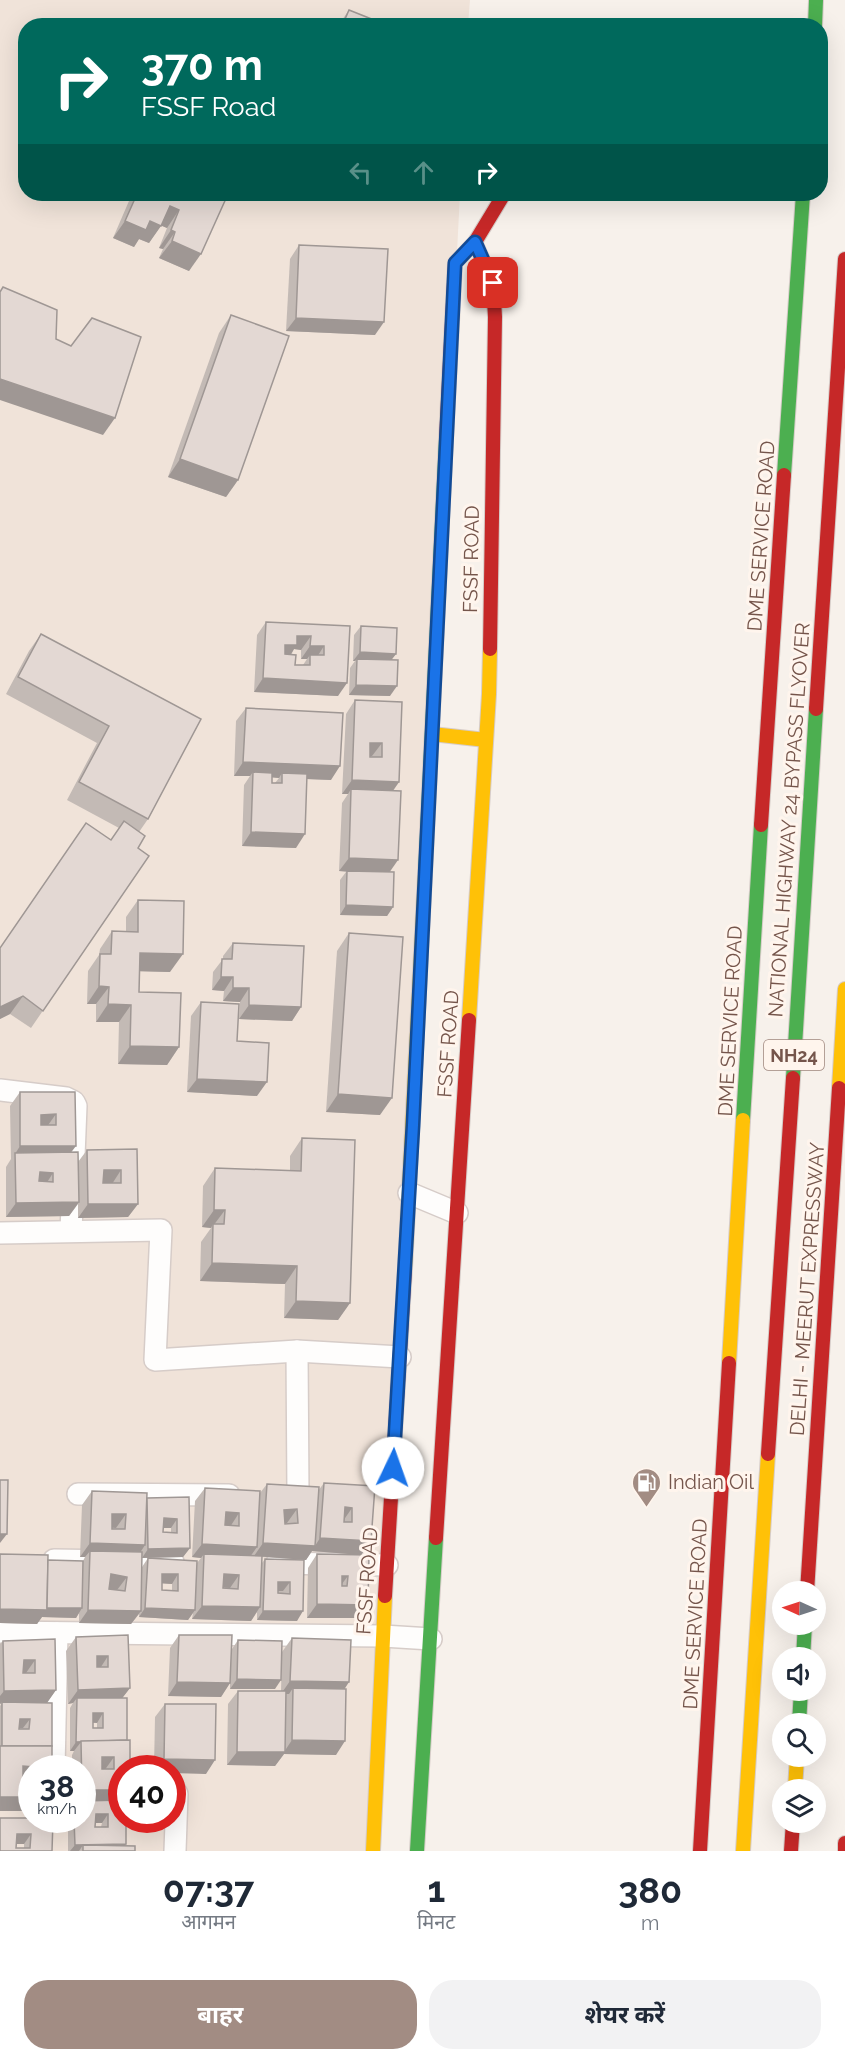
<!DOCTYPE html>
<html lang="hi">
<head>
<meta charset="utf-8">
<style>
	body { margin:0; font-family:Raleway,"Noto Sans Devanagari",sans-serif; background:#f2f2f3; color:#1f2937; height:100vh; display:flex; flex-direction:column; font-size:22px; white-space:nowrap }
	* { box-sizing:border-box; margin:0 }
	p { font-size:20px; color:#747a83 }
	.icon { flex:none; width:33px; height:33px; fill:none; stroke:currentColor; stroke-width:2; stroke-linecap:round; stroke-linejoin:round }
	.map { position:relative; height:1851px; overflow:hidden }
	.sheet { display:flex; flex-direction:column; background:#fff; flex:1 }
	.sheet>* { flex:none }
	.guide { position:absolute; left:18px; top:18px; width:810px; height:183px; border-radius:24px; box-shadow:0 6px 24px #0002; background:#00695c; color:#fff; overflow:hidden }
	.needle { width:39px; rotate:273deg }
	.controls { position:absolute; left:772px; top:1581px; display:grid; gap:12px }
	.controls a { display:grid; place-items:center; width:54px; height:54px; border-radius:50%; background:#fff; box-shadow:0 6px 24px #0002; font-size:30px }
	.speed { position:absolute; left:18px; top:1755px; display:flex; gap:12px; font-size:30px; font-weight:700; text-align:center }
	.speed>* { display:grid; place-content:center; width:78px; height:78px; border-radius:50%; background:#fff; box-shadow:0 6px 24px #0002; line-height:1 }
	.speed small { font-size:15px; font-weight:400 }
	.speed .limit { border:9px solid #d22; background:#fff; color:#111 }
	.pin { position:absolute; display:grid; place-items:center; width:51px; height:51px; color:#fff; margin:-26px; border-radius:12px; box-shadow:0 3px 9px #0006 }
	.me { position:absolute; width:66px; margin:-33px; rotate:3deg; stroke-linejoin:round; filter:drop-shadow(0 0 4px #0008) }
	.turn { display:flex; align-items:center; gap:21px; height:126px; padding:0 24px; font-size:27px }
	.turn .icon { width:78px; height:78px; stroke-width:2.5 }
	.turn b { display:block; font-size:42px; line-height:51px }
	.lanes { display:flex; align-items:center; height:57px; padding:0 24px; background:#0003; justify-content:center; gap:30px; direction:ltr }
	.lanes .off { opacity:.35 }
	.eta { display:flex; justify-content:space-evenly; align-items:center; height:102px; text-align:center }
	.eta b { font-size:36px; font-weight:700; line-height:42px }
	.cta { display:flex; gap:12px; margin-top:auto; padding:12px 24px }
	.cta a { flex:1; height:69px; border-radius:24px; background:#a28c83; color:#fff; font-size:24px; font-weight:700; line-height:69px; text-align:center }
	.cta a+a { background:#f2f2f3; color:#1f2937 }
	.map>svg:first-child { display:block }
	.residential { fill:#f0e3d9; fill-rule:evenodd }
	.lines { fill:none; stroke-linecap:round; stroke-linejoin:round }
	.street-casing { stroke:#d6ccc8; stroke-width:24 }
	.fast-casing { stroke:#d6ccc8; stroke-width:16 }
	.slow-casing { stroke:#d6ccc8; stroke-width:16 }
	.jam-casing { stroke:#d6ccc8; stroke-width:16 }
	.street { stroke:#fefdfc; stroke-width:21 }
	.fast { stroke:#4caf50; stroke-width:14 }
	.slow { stroke:#ffc107; stroke-width:14 }
	.jam { stroke:#c62828; stroke-width:14 }
	.wall { fill:#c3bab5; fill-rule:evenodd }
	.shaded-wall { fill:#9f9794 }
	.building { fill:#e3d8d3; stroke:#9f9794; stroke-width:1.5; fill-rule:evenodd }
	.route-casing { stroke:#114b97; stroke-width:15 }
	.route { stroke:#1a73e8; stroke-width:10 }
	.labels { text-anchor:middle; dominant-baseline:central; stroke-width:6; stroke-linejoin:round; paint-order:stroke }
	.shield { fill:#fff5ed; stroke:#9e857c; stroke-width:1.5 }
	.shield-label { font-size:18px; font-weight:bold; fill:#75554b }
	.street-label { font-size:20px; fill:#75554b; stroke:#fff5ed }
	.poi-label { font-size:20px; fill:#75554b; stroke:#fff5ed; text-anchor:start }
</style>
</head>
<body>
<div class="map">
<svg width="845" height="1851" viewBox="0 0 845 1851">
	<rect width="100%" height="100%" fill="#f7f1eb"/>
	<path class="residential" d="M0,0H470L468,25L26,26V194H460L404,1282L369,1851H0ZM32,1768H82V1820H32ZM122,1768H172V1820H122Z"/>
	<g class="lines">
		<defs>
			<g id="street">
				<polyline points="0,1090 66,1098 74,1102 76,1106 71,1231"/>
				<polyline points="409,1193 457,1213"/>
				<polyline points="0,1233 161,1230 155,1360 297,1351 400,1357"/>
				<polyline points="297,1351 298,1495"/>
				<polyline points="78,1494 229,1495"/>
				<polyline points="54,1560 173,1562"/>
				<polyline points="277,1563 387,1565"/>
				<polyline points="0,1632 383,1636 431,1639"/>
				<polyline points="54,1768 57,1633"/>
				<polyline points="172,1785 177,1794 175,1851"/>
			</g>
			<g id="fast">
				<polyline points="815,26 816,0"/>
				<polyline points="784,475 803,194"/>
				<polyline points="425,874 446,439"/>
				<polyline points="793,1078 816,709"/>
				<polyline points="743,1120 761,825"/>
				<polyline points="803,1658 805,1624"/>
				<polyline points="799,1724 801,1690"/>
				<polyline points="417,1851 436,1538"/>
			</g>
			<g id="slow">
				<polyline points="432,734 486,740"/>
				<polyline points="469,1020 489,694 490,649"/>
				<polyline points="839,1088 845,989"/>
				<polyline points="405,1268 425,874"/>
				<polyline points="729,1363 743,1120"/>
				<polyline points="795,1790 797,1756"/>
				<polyline points="373,1851 385,1596"/>
				<polyline points="743,1851 768,1454"/>
			</g>
			<g id="jam">
				<polyline points="475,242 493,283 495,317 490,649"/>
				<polyline points="446,439 455,263 475,242 504,194"/>
				<polyline points="816,709 845,259"/>
				<polyline points="761,825 784,475"/>
				<polyline points="768,1454 793,1078"/>
				<polyline points="436,1538 469,1020"/>
				<polyline points="807,1592 839,1088"/>
				<polyline points="385,1596 405,1268"/>
				<polyline points="845,1843 845,1851"/>
				<polyline points="700,1851 729,1363"/>
				<polyline points="791,1851 793,1822"/>
			</g>
		</defs>
		<use href="#street" class="street-casing"/>
		<use href="#fast" class="fast-casing"/>
		<use href="#slow" class="slow-casing"/>
		<use href="#jam" class="jam-casing"/>
		<use href="#street" class="street"/>
		<use href="#fast" class="fast"/>
		<use href="#slow" class="slow"/>
		<use href="#jam" class="jam"/>
	</g>
	<g class="wall">
		<polygon points="349,10 377,26 338,26"/>
		<polygon points="132,194 228,194 189,271 159,258 163,249 159,248 167,228 161,225 149,243 139,239 134,247 113,238"/>
		<polygon points="299,245 375,335 286,331 290,259"/>
		<polygon points="231,315 238,480 226,497 168,477 219,333"/>
		<path d="M266,622L350,626L338,696L254,692L257,635ZM294,649L301,650V659H307L303,665H295L291,655Z"/>
		<polygon points="361,626 396,654 391,660 390,696 349,695 350,668 355,661 353,661 354,635"/>
		<polygon points="41,634 201,719 148,819 139,832 138,848 149,856 31,1028 10,1014 0,1019 0,948 111,840 119,828 67,800 97,743 6,694 29,651"/>
		<polygon points="355,700 402,702 399,782 393,791 389,872 393,907 387,916 340,915 340,880 346,872 339,871 342,803 348,794 342,794 346,714"/>
		<path d="M246,708L331,780L307,779L296,848L242,846L244,785L250,776H234L236,721ZM272,777L279,778L275,783H272Z"/>
		<polygon points="138,900 170,972 140,971 139,992 179,1047 167,1065 118,1064 119,1022 96,1022 96,1004 87,1004 88,971 99,955 100,949 112,931 126,932 126,917"/>
		<polygon points="349,933 380,1115 326,1112 337,951"/>
		<polygon points="233,943 301,1007 292,1021 239,1019 240,1002 223,1001 224,991 212,990 213,972 223,959 223,956"/>
		<polygon points="201,1002 237,1041 257,1096 187,1092 191,1016"/>
		<polygon points="20,1092 75,1092 71,1152 78,1162 87,1150 137,1149 138,1204 128,1217 78,1218 78,1204 69,1216 6,1217 6,1167 11,1159 10,1106"/>
		<polygon points="302,1138 350,1303 338,1320 284,1318 285,1284 200,1281 201,1242 211,1228 202,1227 203,1186 215,1168 290,1171 290,1156"/>
		<path d="M324,1483L375,1486L371,1541L361,1555L312,1551L306,1560L262,1557V1563L265,1559L304,1560L297,1621L257,1620V1612L251,1621L192,1619L193,1613L188,1620L139,1617V1614L131,1624L79,1623V1613L76,1618L42,1617L37,1624L0,1623V1554L48,1560L83,1561L85,1557H80L82,1505L92,1491L147,1499L189,1497L190,1548L183,1557L142,1558V1567L148,1558L197,1563L201,1558L192,1557L195,1501L205,1488L260,1493L267,1484L318,1491ZM163,1528H171V1533L163,1532ZM162,1583L172,1584V1591L162,1590Z"/>
		<polygon points="317,1554 369,1555 359,1618 307,1618 308,1568"/>
		<path d="M128,1635L130,1688L122,1698V1768L125,1845L135,1851H68V1820H82V1768H72V1755L74,1751H70V1708L73,1703L68,1704L66,1651L76,1637ZM93,1723H97V1728H93ZM95,1823H102L101,1827H95Z"/>
		<polygon points="179,1635 232,1649 238,1640 275,1689 230,1689 230,1683 221,1697 168,1696 170,1648"/>
		<polygon points="292,1638 345,1689 336,1755 284,1754 275,1766 227,1765 228,1704 238,1691 281,1691 282,1652"/>
		<polygon points="55,1639 56,1690 47,1702 52,1768 32,1768 32,1811 0,1811 0,1706 1,1704 0,1704 0,1644 3,1641"/>
		<polygon points="165,1704 206,1774 172,1768 154,1768 155,1717"/>
		<path d="M32,1818L52,1851H0ZM17,1844H24V1848H16Z"/>
	</g>
	<g class="shaded-wall">
		<polygon points="170,206 179,210 167,228 157,224"/>
		<polygon points="125,221 150,221 161,226 149,243 139,239 134,247 113,238"/>
		<polygon points="171,230 175,232 163,249 159,248"/>
		<polygon points="172,241 201,254 189,271 159,258"/>
		<polygon points="296,318 384,322 375,335 286,331"/>
		<polygon points="0,379 115,418 103,435 0,400"/>
		<polygon points="180,459 238,480 226,497 168,477"/>
		<polygon points="297,636 311,636 301,650 294,649 288,659 276,658 285,645"/>
		<polygon points="310,646 324,646 315,660 310,655 307,659 301,659"/>
		<polygon points="360,652 396,654 389,663 357,659 355,661 353,661"/>
		<polygon points="263,678 347,683 338,696 254,692"/>
		<polygon points="356,685 397,686 390,696 349,695"/>
		<polygon points="370,743 382,743 372,756 361,756"/>
		<polygon points="243,762 340,766 331,780 282,778 282,773 279,778 253,776 253,772 250,776 234,776"/>
		<polygon points="352,780 399,782 389,796 351,789 348,794 342,794"/>
		<polygon points="251,832 305,834 296,848 242,846"/>
		<polygon points="349,858 398,860 389,873 339,871"/>
		<polygon points="346,905 393,907 387,916 340,915"/>
		<polygon points="140,953 183,954 170,972 128,971"/>
		<polygon points="221,977 233,977 224,991 212,990"/>
		<polygon points="99,986 109,987 96,1004 87,1004"/>
		<polygon points="233,988 249,988 240,1002 223,1001"/>
		<polygon points="23,996 10,1014 0,1019 0,1007"/>
		<polygon points="108,1004 131,1005 119,1022 96,1022"/>
		<polygon points="249,1005 301,1007 292,1021 239,1019"/>
		<polygon points="130,1046 179,1047 167,1065 118,1064"/>
		<polygon points="197,1079 267,1082 257,1096 187,1092"/>
		<polygon points="338,1094 392,1098 380,1115 326,1112"/>
		<polygon points="56,1114 46,1128 32,1129 41,1115"/>
		<polygon points="20,1146 76,1146 66,1159 15,1154"/>
		<polygon points="104,1170 121,1170 112,1184 94,1183"/>
		<polygon points="40,1172 53,1173 44,1187 30,1186"/>
		<polygon points="79,1202 69,1216 6,1217 16,1203"/>
		<polygon points="88,1204 138,1204 128,1217 78,1218"/>
		<polygon points="214,1210 225,1210 213,1226 213,1224 211,1228 202,1227"/>
		<polygon points="212,1263 297,1266 285,1284 200,1281"/>
		<polygon points="296,1301 350,1303 338,1320 284,1318"/>
		<polygon points="345,1507 352,1508 343,1521"/>
		<polygon points="297,1509 287,1523 274,1523 284,1510"/>
		<polygon points="226,1512 239,1513 230,1527 216,1526"/>
		<polygon points="112,1514 126,1514 116,1528 103,1527"/>
		<polygon points="164,1518 177,1519 171,1528 157,1528"/>
		<polygon points="0,1534 7,1534 0,1543"/>
		<polygon points="320,1538 371,1541 361,1555 312,1551 306,1560 254,1556 263,1543 315,1546"/>
		<polygon points="90,1543 145,1545 136,1559 90,1551 85,1557 80,1557"/>
		<polygon points="202,1544 257,1547 247,1561 204,1554 201,1558 192,1557"/>
		<polygon points="190,1548 183,1557 142,1558 148,1549"/>
		<polygon points="111,1574 127,1577 117,1590 101,1588"/>
		<polygon points="162,1574 178,1574 172,1584 155,1583"/>
		<polygon points="224,1574 239,1575 230,1588 215,1587"/>
		<polygon points="342,1576 348,1576 338,1589"/>
		<polygon points="278,1582 290,1582 283,1591 272,1591"/>
		<polygon points="317,1604 368,1605 359,1618 307,1618"/>
		<polygon points="202,1606 260,1607 251,1621 192,1619"/>
		<polygon points="46,1608 82,1608 76,1618 42,1617 37,1624 0,1623 0,1609"/>
		<polygon points="145,1608 195,1610 188,1620 139,1617"/>
		<polygon points="88,1610 141,1611 131,1624 79,1623"/>
		<polygon points="263,1611 303,1611 297,1621 257,1620"/>
		<polygon points="97,1656 108,1656 99,1670 88,1670"/>
		<polygon points="24,1660 35,1660 26,1673 14,1673"/>
		<polygon points="237,1679 281,1680 275,1689 230,1689"/>
		<polygon points="290,1681 349,1682 340,1696 293,1688 289,1694 281,1694"/>
		<polygon points="177,1682 230,1683 221,1697 168,1696"/>
		<polygon points="130,1688 120,1701 77,1698 73,1703 68,1704 78,1690"/>
		<polygon points="56,1690 47,1703 2,1702 0,1704 0,1696 4,1691"/>
		<polygon points="93,1713 103,1713 97,1723 87,1722"/>
		<polygon points="20,1719 30,1719 23,1728 13,1728"/>
		<polygon points="292,1740 345,1741 336,1755 284,1754 275,1766 227,1765 237,1752 284,1752"/>
		<polygon points="76,1742 81,1742 74,1751 70,1751"/>
		<polygon points="102,1757 114,1757 104,1771 93,1771"/>
		<polygon points="164,1759 215,1760 206,1774 172,1773 172,1768 157,1768"/>
		<polygon points="23,1766 34,1767 32,1768 24,1780 13,1780"/>
		<polygon points="82,1790 122,1790 122,1802 82,1804"/>
		<rect x="0" y="1797" width="32" height="14"/>
		<polygon points="96,1814 108,1814 102,1823 89,1823"/>
		<polygon points="17,1834 31,1834 24,1844 10,1844"/>
		<polygon points="126,1844 121,1851 83,1845 79,1851 70,1851 75,1845"/>
	</g>
	<g class="building">
		<polygon points="349,10 379,22 377,26 342,26"/>
		<polygon points="137,194 228,194 201,254 172,241 175,232 171,230 179,210 170,206 161,226 150,221 146,230 125,221"/>
		<polygon points="299,245 388,249 384,322 296,318"/>
		<polygon points="3,287 57,310 56,339 71,346 92,318 141,337 115,418 0,379 0,292"/>
		<polygon points="231,315 289,336 238,480 180,459"/>
		<path d="M266,622L350,626L347,683L263,678ZM297,636H311L310,646H324V655H310V665H295L296,655L285,654V645H297Z"/>
		<polygon points="361,626 397,628 396,654 360,652"/>
		<polygon points="41,634 201,719 148,819 79,782 109,726 18,677"/>
		<polygon points="357,659 398,660 397,686 356,685"/>
		<path d="M355,700L402,702L399,782L352,780ZM370,743H382V757H370Z"/>
		<polygon points="246,708 343,713 340,766 243,762"/>
		<polygon points="253,772 272,773 272,783 282,783 282,773 307,774 305,834 251,832"/>
		<polygon points="351,789 401,791 398,860 349,858"/>
		<polygon points="124,821 145,836 138,848 149,856 43,1011 23,996 0,1007 0,948 86,823 111,840"/>
		<polygon points="347,871 394,872 393,907 346,905"/>
		<polygon points="138,900 184,901 183,954 140,953 139,992 181,993 179,1047 130,1046 131,1005 108,1004 109,987 99,986 100,954 111,954 112,931 138,932"/>
		<polygon points="349,933 403,937 392,1098 338,1094"/>
		<polygon points="233,943 304,946 301,1007 249,1005 249,988 233,988 233,977 221,977 222,959 232,959"/>
		<polygon points="201,1002 239,1004 237,1041 269,1043 267,1082 197,1079"/>
		<path d="M20,1092H75L76,1146H20ZM56,1114V1125H41V1115Z"/>
		<polygon points="302,1138 355,1140 350,1303 296,1301 297,1266 212,1263 213,1224 224,1224 225,1210 214,1210 215,1168 301,1171"/>
		<path d="M137,1149L138,1204H88L87,1150ZM104,1170H121V1183H103Z"/>
		<path d="M78,1152L79,1202L16,1203L15,1153ZM40,1172L53,1173V1182L39,1181Z"/>
		<polygon points="0,1480 8,1480 7,1534 0,1534"/>
		<path d="M324,1483L375,1486L371,1541L320,1538ZM345,1507L352,1508V1522H344Z"/>
		<path d="M267,1484L319,1487L315,1546L263,1543ZM297,1509L298,1523L285,1524L284,1510Z"/>
		<path d="M205,1488L260,1491L257,1547L202,1544ZM226,1512L239,1513V1526L225,1525Z"/>
		<path d="M92,1491L147,1493L145,1545L90,1543ZM112,1514H126L125,1529H112Z"/>
		<path d="M189,1497L190,1548L148,1549L147,1498ZM164,1518L177,1519V1533L163,1532Z"/>
		<path d="M90,1551L142,1552L141,1611L88,1610ZM111,1574L127,1577L125,1591L109,1589Z"/>
		<polygon points="0,1554 48,1555 47,1610 0,1609"/>
		<path d="M204,1554L262,1556L260,1607L202,1606ZM224,1574L239,1575L238,1589L223,1588Z"/>
		<path d="M317,1554L369,1555L368,1605L317,1604ZM342,1576H348L347,1586H342Z"/>
		<path d="M148,1558L197,1561L195,1610L145,1608ZM162,1574H178V1591L162,1590Z"/>
		<path d="M265,1559L304,1560L303,1611H263ZM278,1582H290V1594L278,1593Z"/>
		<polygon points="48,1560 83,1561 82,1608 47,1608"/>
		<path d="M128,1635L130,1688L78,1690L76,1637ZM97,1656H108V1667H97Z"/>
		<polygon points="179,1635 232,1635 230,1683 177,1682"/>
		<polygon points="292,1638 351,1640 349,1682 290,1681"/>
		<path d="M55,1639L56,1690L4,1691L3,1641ZM24,1660H35V1673H23Z"/>
		<polygon points="238,1640 282,1641 281,1680 237,1679"/>
		<polygon points="293,1688 346,1689 345,1741 292,1740"/>
		<polygon points="238,1691 286,1691 285,1752 237,1752"/>
		<path d="M77,1698H127V1740L76,1742ZM93,1713H103V1728H93Z"/>
		<path d="M2,1702L52,1703V1746H2ZM20,1719H30L29,1729H19Z"/>
		<polygon points="165,1704 216,1704 215,1760 164,1759"/>
		<path d="M130,1740V1768H122V1790H82L81,1741ZM102,1757H114V1769H102Z"/>
		<polygon points="0,1746 52,1746 52,1768 34,1768 34,1767 23,1766 23,1778 32,1778 32,1797 0,1797"/>
		<path d="M122,1800V1820H126V1844L75,1845L74,1820H82V1801ZM96,1814H108V1827H95Z"/>
		<path d="M0,1818H32V1820H53L52,1851H0ZM17,1834H31L30,1848H16Z"/>
		<polygon points="83,1845 135,1846 135,1851 83,1851"/>
	</g>
	<g class="lines">
		<defs>
			<polyline id="route" points="393,1468 413,1125 455,263 475,242 493,283"/>
		</defs>
		<use href="#route" class="route-casing"/>
		<use href="#route" class="route"/>
	</g>
	<defs>
		<symbol id="fuel-pin" viewBox="-11 -11 22 30"><path d="M0 17L-7.5 6A9.5 9.5 0 1 1 7.5 6Z" fill="#a28c83" stroke="#fff5ed"/><path d="M-5.5-6h7V0h2V4h1.3V-2.5L3-4.5l.8-.8L6-3V5H2.5V1h-1V6h-7ZM-4.2-4.7v3.2H.2V-4.7Z" fill="#fff"/></symbol>
	</defs>
	<g fill-rule="evenodd">
		<use href="#fuel-pin" x="630" y="1466" width="33" height="45"/>
	</g>
	<g class="labels">
		<rect class="shield" x="764" y="1040" width="60" height="30" rx="4.5"/>
		<g class="shield-label">
			<text x="794" y="1055">NH24</text>
		</g>
		<g class="street-label">
			<text transform="translate(761 536) rotate(-86)">DME SERVICE ROAD</text>
			<text transform="translate(471 559) rotate(-89)">FSSF ROAD</text>
			<text transform="translate(789 820) rotate(-86)">NATIONAL HIGHWAY 24 BYPASS FLYOVER</text>
			<text transform="translate(730 1021) rotate(-87)">DME SERVICE ROAD</text>
			<text transform="translate(448 1044) rotate(-86)">FSSF ROAD</text>
			<text transform="translate(807 1289) rotate(-86)">DELHI - MEERUT EXPRESSWAY</text>
			<text transform="translate(367 1581) rotate(-86)">FSSF ROAD</text>
			<text transform="translate(695 1614) rotate(-87)">DME SERVICE ROAD</text>
		</g>
		<g class="poi-label">
			<text x="668" y="1482">Indian Oil</text>
		</g>
	</g>
</svg>
<div class="controls">
<a><svg class="needle" viewBox="-14 -14 28 28"><path d="M0-13l5 13h-10z" fill="#e53935"/><path d="M0 13l5-13h-10z" fill="#747a83"/></svg></a>
<a><svg class="icon" aria-label="sound" viewBox="0 0 24 24"><path d="M4 9h4l5-4v14l-5-4H4zM17 9q2 3 0 6"/></svg></a>
<a><svg class="icon" aria-label="search" viewBox="0 0 24 24"><circle cx="10" cy="10" r="6"/><path d="M15 15l6 6"/></svg></a>
<a><svg class="icon" aria-label="layers" viewBox="0 0 24 24"><path d="M12 4l9 5-9 5-9-5zM3 14l9 5 9-5"/></svg></a>
</div>
<div class="speed"><div>38<small>km/h</small></div><div class="limit">40</div></div>
<div class="pin" style="left:493px;top:283px;background:#d93025"><svg class="icon" aria-label="arrive" viewBox="0 0 24 24"><path d="M6 21V4h12l-3 4 3 4H6"/></svg></div>
<svg class="me" style="left:393px;top:1468px" viewBox="-20 -20 40 40"><circle r="19" fill="#fff"/><path d="M0-13L10 11 0 6-10 11z" fill="#1a73e8"/></svg>
<div class="guide">
<div class="turn"><svg class="icon" aria-label="right" viewBox="0 0 24 24"><path d="M7 20v-9h11M14 6l5 5-5 5"/></svg><div><b>370 m</b>FSSF Road</div></div>
<div class="lanes"><svg class="icon off" aria-label="left" viewBox="0 0 24 24"><path d="M17 20v-9H6M10 6l-5 5 5 5"/></svg><svg class="icon off" aria-label="ahead" viewBox="0 0 24 24"><path d="M12 20V5M6 11l6-6 6 6"/></svg><svg class="icon" aria-label="right" viewBox="0 0 24 24"><path d="M7 20v-9h11M14 6l5 5-5 5"/></svg></div>
</div>
</div>
<section class="sheet">
<div class="eta">
<div><b>07:37</b><p>आगमन</p></div>
<div><b>1</b><p>मिनट</p></div>
<div><b>380</b><p>m</p></div>
</div>
<div class="cta"><a>बाहर</a><a>शेयर करें</a></div>
</section>
</body>
</html>
